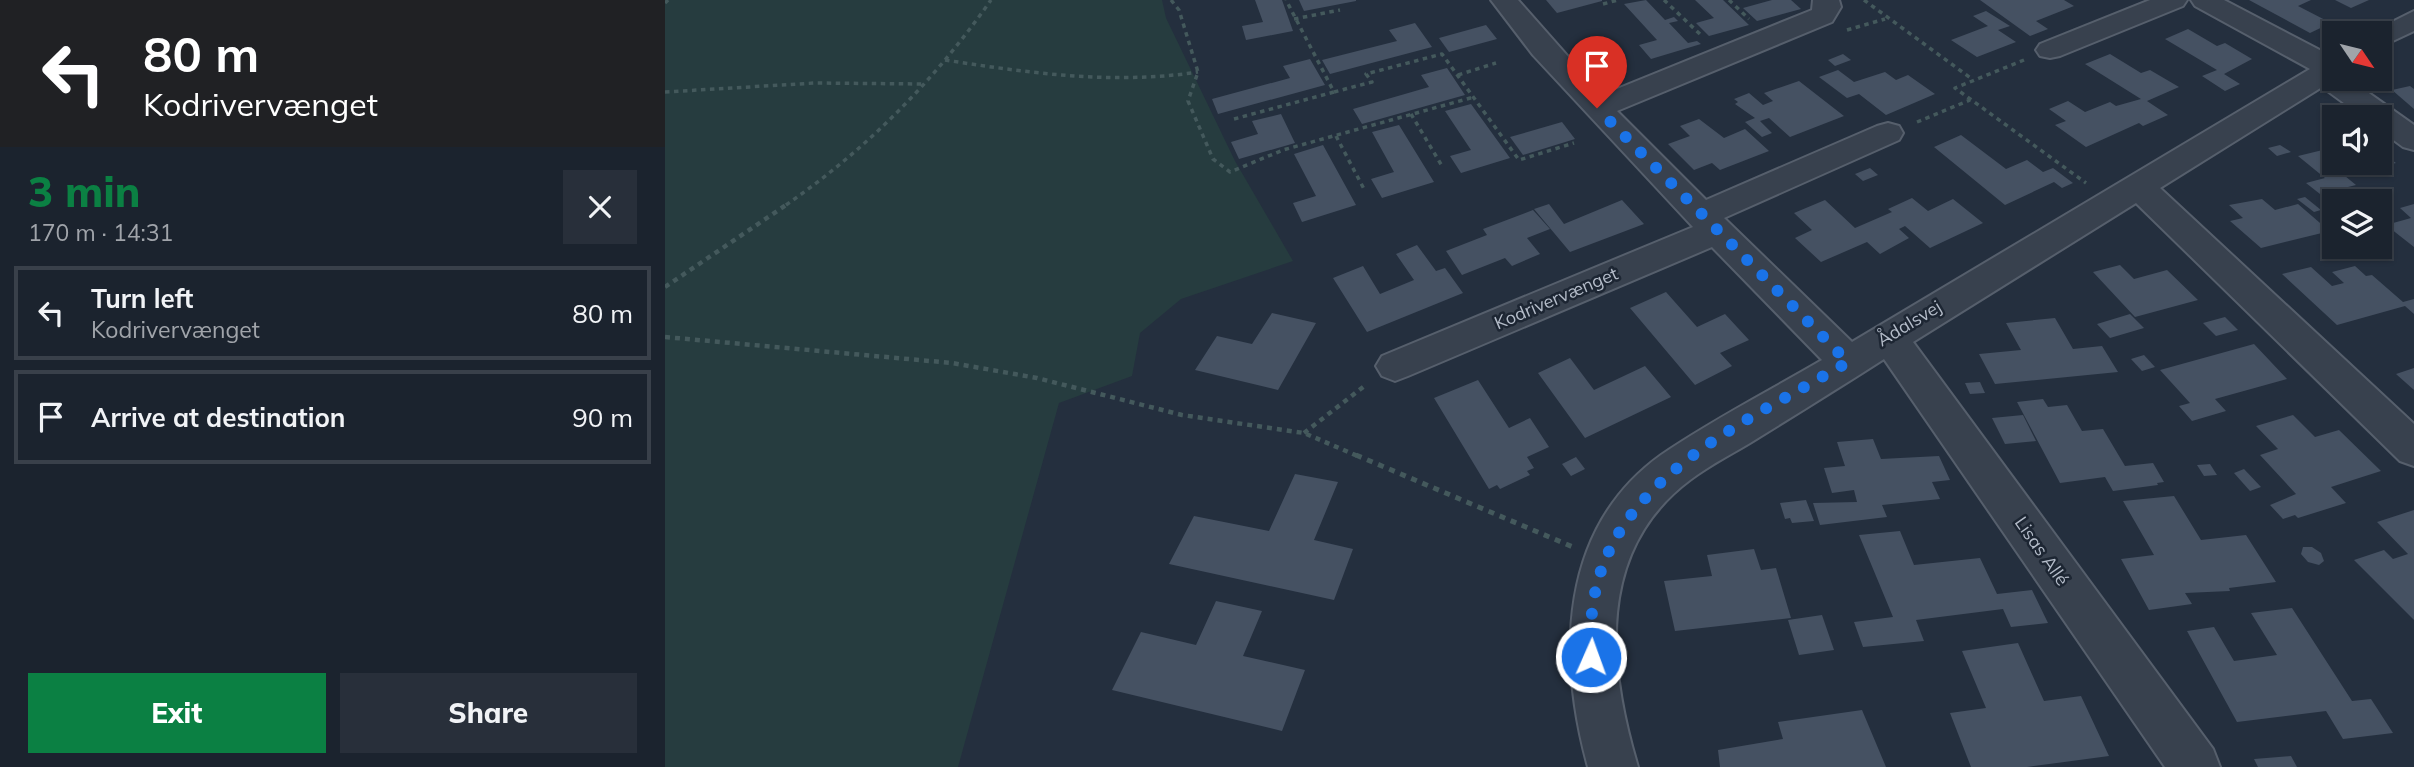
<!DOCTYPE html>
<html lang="en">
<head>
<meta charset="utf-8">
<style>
	body { margin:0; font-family:Mulish,sans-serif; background:#282f3a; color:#f1f3f6; height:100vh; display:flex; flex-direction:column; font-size:26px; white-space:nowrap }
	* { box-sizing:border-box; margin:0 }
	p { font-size:23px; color:#a0a4aa }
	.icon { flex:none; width:38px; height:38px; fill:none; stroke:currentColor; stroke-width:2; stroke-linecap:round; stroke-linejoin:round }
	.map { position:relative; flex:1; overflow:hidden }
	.panel { display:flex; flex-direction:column; background:#1b232e; width:665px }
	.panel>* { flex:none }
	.hud { background:#202124; color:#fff; overflow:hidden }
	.needle { width:46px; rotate:125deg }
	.fabs { position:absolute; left:1657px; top:21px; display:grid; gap:14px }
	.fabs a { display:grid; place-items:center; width:70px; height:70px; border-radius:0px; background:#1b232e; box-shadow:0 2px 5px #0004,0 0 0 2px #39404a; font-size:35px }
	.pin { position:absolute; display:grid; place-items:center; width:60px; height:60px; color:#fff; margin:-72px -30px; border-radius:50% 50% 50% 0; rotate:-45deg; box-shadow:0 0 7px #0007 }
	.pin .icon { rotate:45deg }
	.me { position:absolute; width:77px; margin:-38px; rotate:2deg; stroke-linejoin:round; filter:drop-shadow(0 0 5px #0008) }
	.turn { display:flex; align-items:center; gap:24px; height:147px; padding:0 28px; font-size:32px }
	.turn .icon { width:91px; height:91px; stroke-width:2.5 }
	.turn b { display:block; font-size:49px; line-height:60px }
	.round { display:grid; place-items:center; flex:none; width:74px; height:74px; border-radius:0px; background:#282f3a }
	.overview { display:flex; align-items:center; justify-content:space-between; height:119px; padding:0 28px }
	h1 { font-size:42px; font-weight:800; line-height:52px; color:#0b8043 }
	.button { display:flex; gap:14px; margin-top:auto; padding:14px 28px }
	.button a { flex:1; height:80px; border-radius:0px; background:#0b8043; color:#fff; font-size:28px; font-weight:800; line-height:80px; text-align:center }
	.button a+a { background:#282f3a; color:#f1f3f6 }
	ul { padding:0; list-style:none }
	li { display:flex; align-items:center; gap:21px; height:94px; margin:0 14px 10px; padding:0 14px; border:4px solid #39404a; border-radius:0px }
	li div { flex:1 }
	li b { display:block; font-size:26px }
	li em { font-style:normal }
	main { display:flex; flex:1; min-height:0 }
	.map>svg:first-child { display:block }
	.green { fill:#263c3f }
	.building { fill:#455162 }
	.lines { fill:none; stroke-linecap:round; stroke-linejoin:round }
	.street-casing { stroke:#565f6c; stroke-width:4 }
	.path-far2 { stroke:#44595c; stroke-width:3.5; stroke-dasharray:4.5 4.5; stroke-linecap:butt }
	.path-far1 { stroke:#44595c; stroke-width:4.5; stroke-dasharray:5 5; stroke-linecap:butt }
	.path { stroke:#44595c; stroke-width:5; stroke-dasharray:6 6; stroke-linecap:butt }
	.street { fill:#38414e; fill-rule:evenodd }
	.route { stroke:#1a73e8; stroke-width:12; stroke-dasharray:0 21.6 }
	.labels { text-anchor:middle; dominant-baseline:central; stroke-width:5; stroke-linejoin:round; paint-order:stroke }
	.street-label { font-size:18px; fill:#b4bcc9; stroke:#1d2633 }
</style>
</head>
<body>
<main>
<section class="panel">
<div class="hud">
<div class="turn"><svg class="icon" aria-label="left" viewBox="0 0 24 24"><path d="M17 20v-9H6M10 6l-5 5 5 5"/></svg><div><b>80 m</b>Kodrivervænget</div></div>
</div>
<div class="overview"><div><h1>3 min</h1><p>170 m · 14:31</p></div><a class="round"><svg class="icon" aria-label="close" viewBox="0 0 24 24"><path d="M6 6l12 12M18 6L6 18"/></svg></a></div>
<ul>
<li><svg class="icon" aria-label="left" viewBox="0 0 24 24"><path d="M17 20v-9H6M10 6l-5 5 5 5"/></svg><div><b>Turn left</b><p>Kodrivervænget</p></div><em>80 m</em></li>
<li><svg class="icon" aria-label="arrive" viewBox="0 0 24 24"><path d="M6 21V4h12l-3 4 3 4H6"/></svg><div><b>Arrive at destination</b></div><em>90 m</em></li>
</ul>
<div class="button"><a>Exit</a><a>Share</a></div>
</section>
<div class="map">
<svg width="1749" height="767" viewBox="0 0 1749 767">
	<rect width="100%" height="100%" fill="#242f3e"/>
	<polygon class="green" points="0,0 497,0 501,18 570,161 628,261 516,299 475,333 467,376 394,403 293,767 0,767"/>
	<g class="building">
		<polygon points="590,0 617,0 628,31 581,40 577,26 598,22"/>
		<polygon points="634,0 691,0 691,1 639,11"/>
		<polygon points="881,0 937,0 937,1 892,13"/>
		<polygon points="981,0 1000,20 1009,17 1013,21 1004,23 1023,43 1032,41 1036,44 986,59 974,45 992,40 959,4"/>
		<polygon points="1030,0 1058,0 1084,25 1044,36 1031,23 1049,18"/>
		<polygon points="1107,0 1126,0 1136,9 1092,21 1078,8"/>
		<polygon points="1315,0 1399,0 1409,6 1371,21 1383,29 1365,36"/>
		<polygon points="1584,0 1646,0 1633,6 1666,23 1645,33"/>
		<polygon points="1670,0 1704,0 1686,8"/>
		<polygon points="1321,11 1345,26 1333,30 1351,42 1312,57 1286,40 1323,26 1308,16"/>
		<polygon points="750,23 767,47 665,74 657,60 732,41 724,30"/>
		<polygon points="821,25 832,39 784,52 774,38"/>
		<polygon points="1523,29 1552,46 1560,43 1587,59 1559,74 1575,84 1560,91 1537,76 1552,70 1500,39"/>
		<polygon points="1178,54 1186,60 1170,66 1163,60"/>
		<polygon points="1445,54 1476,73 1485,70 1514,87 1482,101 1503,115 1478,126 1474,123 1421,147 1390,125 1401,121 1384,109 1403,101 1420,112 1445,102 1451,106 1476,99 1420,64"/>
		<polygon points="645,59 660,85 553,114 547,99 625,78 618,66"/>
		<polygon points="782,68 800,95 697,124 688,109 764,87 756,75"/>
		<polygon points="1173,70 1189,82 1220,72 1231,80 1243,75 1270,94 1221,115 1194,94 1182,98 1154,77"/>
		<polygon points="1134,81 1179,116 1125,137 1104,118 1095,121 1107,133 1097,137 1080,122 1090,118 1070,104 1073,102 1069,99 1084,93 1098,105 1108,101 1099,93"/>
		<polygon points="1745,86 1749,89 1749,109 1727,90"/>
		<polygon points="806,104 845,158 796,173 785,156 806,150 780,111"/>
		<polygon points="616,114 630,143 574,159 566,142 593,134 587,121"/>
		<polygon points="1034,119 1059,138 1080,129 1104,151 1055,170 1047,163 1029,170 1003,144 1025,136 1015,126"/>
		<polygon points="897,122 910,139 858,155 845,137"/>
		<polygon points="734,125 769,182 717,198 706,179 729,172 707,132"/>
		<polygon points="1296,135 1341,169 1362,160 1378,172 1388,168 1408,183 1397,188 1389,182 1340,205 1269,147"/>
		<polygon points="658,145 691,205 637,222 628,203 651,196 629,154"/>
		<polygon points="1615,145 1626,152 1612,156 1603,148"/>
		<polygon points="1670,147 1670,163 1715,163 1715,152 1731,163 1680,176 1691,185 1655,194 1641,183 1660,178 1633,156"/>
		<polygon points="1205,168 1213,175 1198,181 1190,174"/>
		<polygon points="1640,197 1656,210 1649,212 1632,199"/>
		<polygon points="1247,198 1263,211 1288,199 1318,223 1265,248 1240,226 1234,229 1244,238 1215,254 1202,242 1156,262 1130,238 1147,230 1129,213 1160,200 1190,228 1227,212 1223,209"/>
		<polygon points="1597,199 1610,210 1633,204 1662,229 1670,227 1670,239 1661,232 1596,248 1565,221 1578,218 1564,205"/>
		<polygon points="957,200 979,224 905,252 869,209 884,204 899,224"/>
		<polygon points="1749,204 1749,247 1721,225 1746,218 1735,208"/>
		<polygon points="868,210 885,229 862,238 875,254 847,266 840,258 797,275 781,251 822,235 818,229"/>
		<polygon points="752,245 771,271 780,268 798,293 702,332 668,278 698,266 715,294 749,280 731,254"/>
		<polygon points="1455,265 1469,279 1502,270 1533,300 1470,317 1428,272"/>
		<polygon points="1690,266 1701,276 1707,275 1738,302 1749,299 1749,314 1740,306 1672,325 1617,274 1646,267 1667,286 1679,283 1667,272"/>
		<polygon points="1001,292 1032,327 1060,314 1084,340 1055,353 1067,366 1030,385 965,308"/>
		<polygon points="607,313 651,323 613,390 530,370 552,336 587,344"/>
		<polygon points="1465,314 1479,328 1445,338 1432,324"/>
		<polygon points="1560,317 1573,330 1551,336 1538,323"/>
		<polygon points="1390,318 1408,349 1437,346 1453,372 1330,384 1314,354 1356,350 1341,323"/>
		<polygon points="1589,344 1622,379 1550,399 1561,411 1527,421 1514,406 1525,403 1495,370"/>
		<polygon points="1479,355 1490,367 1477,371 1466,359"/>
		<polygon points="905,358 929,390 980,366 1006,397 920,438 873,373"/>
		<polygon points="1749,368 1749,390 1731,374"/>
		<polygon points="813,380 844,428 865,418 884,447 862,457 869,468 862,471 865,475 835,489 832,485 824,489 769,398"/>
		<polygon points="1315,382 1320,393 1305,394 1300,383"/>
		<polygon points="1378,399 1383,407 1402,405 1417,431 1438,429 1460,466 1488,463 1499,482 1492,483 1493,485 1448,491 1440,477 1395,483 1352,402"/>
		<polygon points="1358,415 1371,441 1340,444 1327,418"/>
		<polygon points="1628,415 1650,437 1674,430 1716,471 1666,487 1681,503 1633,518 1630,515 1618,519 1605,505 1631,494 1595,455 1613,449 1591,426"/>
		<polygon points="1208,439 1216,459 1274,456 1285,480 1267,482 1275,499 1217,505 1222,517 1155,525 1148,503 1192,502 1189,490 1167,493 1159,468 1180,466 1172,442"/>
		<polygon points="911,457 920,469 906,476 897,464"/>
		<polygon points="1545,464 1552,475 1539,476 1532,465"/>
		<polygon points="1579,469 1596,487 1585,491 1569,473"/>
		<polygon points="630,474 673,482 649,540 688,549 669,600 504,564 529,516 604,531"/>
		<polygon points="1509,496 1536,540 1581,535 1611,582 1564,588 1565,591 1520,593 1527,604 1484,610 1456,559 1489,555 1458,501"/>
		<polygon points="1141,500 1149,521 1127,523 1125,518 1120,519 1115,503"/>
		<polygon points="1749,510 1749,620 1689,560 1719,550 1728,559 1743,554 1712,522"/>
		<polygon points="1235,531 1249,565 1315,558 1332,594 1367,590 1383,623 1346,627 1338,609 1251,620 1259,641 1198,647 1189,622 1228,617 1194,535"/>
		<polygon points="1638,547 1647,547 1656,553 1659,561 1654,565 1643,562 1636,554"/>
		<polygon points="1089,549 1096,570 1111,568 1126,618 1010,631 999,581 1047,576 1042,555"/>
		<polygon points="551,601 597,611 578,656 640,670 617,731 447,690 476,632 531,645"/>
		<polygon points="1627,608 1687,701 1706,699 1728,733 1678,739 1661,711 1572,722 1522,631 1549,627 1569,661 1612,655 1586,613"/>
		<polygon points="1157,615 1169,650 1134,655 1123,620"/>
		<polygon points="1353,643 1379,701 1416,696 1444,756 1362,767 1306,767 1285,713 1321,708 1297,651"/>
		<polygon points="1197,710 1221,767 1055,767 1053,750 1118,739 1113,722"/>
		<polygon points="1626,756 1632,767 1593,767 1589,759"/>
	</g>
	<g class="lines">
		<defs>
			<g id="street">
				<path d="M826,0H853L937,95L1147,10L1148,0H1174L1176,7L1167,22L952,111L1041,200L1212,126L1223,123L1234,126L1238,133L1234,140L1059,218L1187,342L1645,69L1530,6L1526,0H1559L1670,58V79H1684L1749,125V150L1738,147L1715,130V117H1698L1657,87L1495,188L1749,424V466L1735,461L1471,203L1248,342L1548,749L1555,767H1500L1219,359C1177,386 1135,412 1093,438C1071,452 1046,464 1025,480C930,551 943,667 973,767H923C893,658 893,529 996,455C1047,420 1104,391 1157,360L1047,247L743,376L730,381L717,376L711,366L717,356L1028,227L868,55Z"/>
				<polygon points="1485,0 1522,0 1518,6 1395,56 1385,58 1375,56 1371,50 1375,44"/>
				<polygon points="1749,11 1749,31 1715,47 1715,33 1705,33"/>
			</g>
		</defs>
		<use href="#street" class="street-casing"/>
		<g class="path-far2">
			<polyline points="506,0 514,10 533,72 523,101 548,159 565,172 618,150 809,97"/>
			<polyline points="999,0 1038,37"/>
			<polyline points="1064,0 1084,19"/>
			<polyline points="1199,0 1307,79"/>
			<polyline points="0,3 3,0"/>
			<polyline points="938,4 953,0"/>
			<polyline points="629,19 675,10"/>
			<polyline points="1182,30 1220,19"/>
			<path d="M280,60C364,73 449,85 533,72"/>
			<polyline points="1359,60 1290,88 1421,183"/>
			<polyline points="793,75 831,63"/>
			<polyline points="0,92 150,83 259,84"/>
			<polyline points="669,92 707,82 701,74 777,54 854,160 909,143"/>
			<polyline points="746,114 777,166"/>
			<polyline points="569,119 669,92 621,0"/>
			<polyline points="1252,122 1305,100"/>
			<polyline points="671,136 699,189"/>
			<path d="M121,205C203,148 269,81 326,0"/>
		</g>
		<g class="path-far1">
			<polyline points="0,287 124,203"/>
			<polyline points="0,337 287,363 372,378 517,415 639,433 695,457"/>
			<polyline points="639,433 702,384"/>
		</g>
		<polyline class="path" points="691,455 908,547"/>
		<use href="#street" class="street"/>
	</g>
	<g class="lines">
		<path class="route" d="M926,657C927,638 925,617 929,598C951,475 1087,419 1183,362L932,108"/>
	</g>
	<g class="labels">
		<g class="street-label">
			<text transform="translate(891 298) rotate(-23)">Kodrivervænget</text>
			<text transform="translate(1244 323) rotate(-31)">Ådalsvej</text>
			<text transform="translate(1377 551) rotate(55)">Lisas Allé</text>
		</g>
	</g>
</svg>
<div class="fabs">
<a><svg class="needle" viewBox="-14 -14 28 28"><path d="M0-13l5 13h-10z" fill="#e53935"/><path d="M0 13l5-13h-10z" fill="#a0a4aa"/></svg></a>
<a><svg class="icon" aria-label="sound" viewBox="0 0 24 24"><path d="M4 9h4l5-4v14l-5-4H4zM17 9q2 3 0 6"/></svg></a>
<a><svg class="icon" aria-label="layers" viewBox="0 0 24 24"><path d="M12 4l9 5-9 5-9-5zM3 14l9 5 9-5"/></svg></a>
</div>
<div class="pin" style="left:932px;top:108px;background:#d93025"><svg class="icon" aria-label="arrive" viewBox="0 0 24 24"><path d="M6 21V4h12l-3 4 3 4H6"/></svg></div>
<svg class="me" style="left:926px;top:657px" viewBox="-20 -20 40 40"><circle r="17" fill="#1a73e8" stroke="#fff" stroke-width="3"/><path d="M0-11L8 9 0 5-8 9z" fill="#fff"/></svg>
</div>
</main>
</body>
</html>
